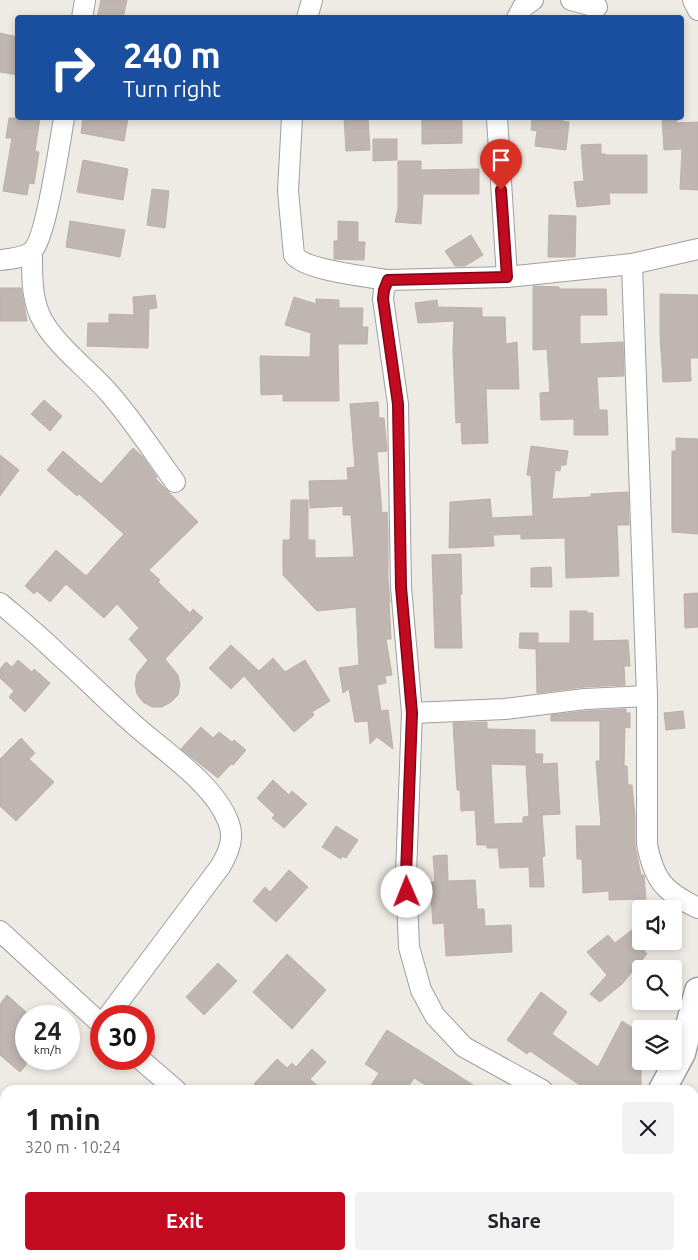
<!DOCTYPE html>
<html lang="en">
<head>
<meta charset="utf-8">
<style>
	body { margin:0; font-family:Ubuntu,sans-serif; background:#f2f2f2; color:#202124; height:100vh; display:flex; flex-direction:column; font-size:19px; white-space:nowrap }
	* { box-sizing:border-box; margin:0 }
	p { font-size:16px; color:#757577 }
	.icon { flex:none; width:28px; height:28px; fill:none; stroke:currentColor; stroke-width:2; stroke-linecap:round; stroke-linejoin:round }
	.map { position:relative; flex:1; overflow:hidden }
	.details { position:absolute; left:0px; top:1085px; width:699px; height:175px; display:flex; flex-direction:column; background:#fff; border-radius:15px 15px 0 0; box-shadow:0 2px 8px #0003 }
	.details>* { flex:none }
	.top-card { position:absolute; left:15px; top:15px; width:669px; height:105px; border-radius:5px; box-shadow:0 2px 8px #0003; background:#1a4fa0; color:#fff; overflow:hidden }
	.buttons { position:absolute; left:632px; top:900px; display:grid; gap:10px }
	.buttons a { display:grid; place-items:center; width:50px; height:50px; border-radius:5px; background:#fff; box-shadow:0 2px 8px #0003; font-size:25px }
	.speed { position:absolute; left:15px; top:1005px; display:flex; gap:10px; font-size:25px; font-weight:700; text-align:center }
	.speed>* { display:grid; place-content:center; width:65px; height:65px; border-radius:50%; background:#fff; box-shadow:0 2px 8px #0003; line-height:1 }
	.speed small { font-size:12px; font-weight:400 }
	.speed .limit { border:8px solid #d22; background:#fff; color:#111 }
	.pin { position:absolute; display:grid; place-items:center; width:42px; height:42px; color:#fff; margin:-51px -21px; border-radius:50% 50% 50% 0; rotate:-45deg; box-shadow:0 0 5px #0007 }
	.pin .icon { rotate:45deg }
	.me { position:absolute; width:55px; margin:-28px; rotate:359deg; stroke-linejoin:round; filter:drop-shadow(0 0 4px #0008) }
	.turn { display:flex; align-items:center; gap:18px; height:105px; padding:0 25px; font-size:22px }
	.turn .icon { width:65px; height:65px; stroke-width:2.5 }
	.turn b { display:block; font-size:35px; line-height:42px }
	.round { display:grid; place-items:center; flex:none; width:52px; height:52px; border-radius:5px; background:#f2f2f2 }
	.headline { display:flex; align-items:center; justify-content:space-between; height:85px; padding:0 25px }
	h1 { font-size:30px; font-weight:700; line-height:38px }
	.button { display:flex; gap:10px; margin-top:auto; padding:10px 25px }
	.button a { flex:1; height:58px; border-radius:5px; background:#c20a21; color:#fff; font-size:20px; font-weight:700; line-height:58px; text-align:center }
	.button a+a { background:#f2f2f2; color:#202124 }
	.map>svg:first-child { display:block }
	.building { fill:#bfb5b1; stroke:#bfafa7; fill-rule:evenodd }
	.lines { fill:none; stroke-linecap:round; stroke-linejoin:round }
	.minor-casing { stroke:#9f9f9f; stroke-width:22 }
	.tertiary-casing { stroke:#9f9f9f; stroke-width:29 }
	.minor { stroke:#fff; stroke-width:20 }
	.tertiary { stroke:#fff; stroke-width:26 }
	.route-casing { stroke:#7e0615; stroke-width:12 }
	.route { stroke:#c20a21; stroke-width:9 }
</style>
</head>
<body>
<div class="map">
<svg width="698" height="1260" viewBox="0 0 698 1260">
	<rect width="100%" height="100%" fill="#eeeae4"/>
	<g class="building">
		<polygon points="101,0 127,0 123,18 97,18"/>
		<polygon points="0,33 18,37 18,75 0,72"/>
		<polygon points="9,118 40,118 35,151 39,152 34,184 29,183 27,195 3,191 12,138 6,138"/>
		<polygon points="83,118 128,118 124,141 81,133"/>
		<polygon points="344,118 368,118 370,150 346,151"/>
		<polygon points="422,118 462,118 462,143 422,144"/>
		<polygon points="532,118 563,118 563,121 569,122 566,150 535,146 537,131 531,130"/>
		<polygon points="662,118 677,118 677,123 698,122 698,190 680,189 682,149 664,150"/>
		<polygon points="373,139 397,139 397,160 373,161"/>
		<polygon points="601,144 601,154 605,154 606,155 647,155 647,193 609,193 610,204 577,207 574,182 584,181 581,145"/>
		<polygon points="83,160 128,169 123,200 77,192"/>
		<polygon points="398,161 421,161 421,170 479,169 479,194 423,194 421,224 395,222 398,209"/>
		<polygon points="152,189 169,191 165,228 147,225"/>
		<polygon points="549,215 576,216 575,257 548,257"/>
		<polygon points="70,221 125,230 120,257 66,247"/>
		<polygon points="338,221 358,222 358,242 365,242 364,260 334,259 334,241 338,241"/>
		<polygon points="471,235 483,255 465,266 455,266 445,251"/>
		<polygon points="533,286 559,287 559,289 606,289 607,315 580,315 580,344 623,342 624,376 597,377 599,410 607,410 608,435 574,435 574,419 541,420 540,393 550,392 547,349 533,350"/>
		<polygon points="0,288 21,288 27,321 0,321"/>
		<polygon points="660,294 698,295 698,358 690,358 691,381 663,382 660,335"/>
		<polygon points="155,295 157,308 149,309 148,348 87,346 88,323 109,323 109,314 134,315 133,297"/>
		<polygon points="294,297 316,304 316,299 339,300 339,308 363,308 362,327 368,327 367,344 338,344 339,401 283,401 283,394 261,395 260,356 310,357 311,333 285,325"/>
		<polygon points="437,300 438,307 482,308 482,317 505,317 506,344 517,342 519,389 486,389 488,443 462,444 461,422 456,423 453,350 454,321 418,323 415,303"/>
		<polygon points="44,400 62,416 50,431 31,414"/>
		<polygon points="378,402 379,418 384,418 387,451 377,452 382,513 387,512 388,533 388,580 390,602 389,602 391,639 386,639 392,675 385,676 386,683 377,685 381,711 388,710 393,749 377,737 370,744 368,721 355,722 349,689 343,693 339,668 359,665 356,607 317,611 283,575 283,540 290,540 291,500 308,500 308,540 315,540 315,558 354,557 351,515 343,515 343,506 310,508 309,481 348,480 347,468 355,467 350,404"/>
		<polygon points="676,438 698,439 698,534 672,532 672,451 676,451"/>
		<polygon points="531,446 568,451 566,465 561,465 560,471 555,470 552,499 591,497 591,494 628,492 629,525 617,525 619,576 566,578 565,538 521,539 521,534 493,535 494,546 449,548 450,502 490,499 492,518 533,516 531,476 527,475"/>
		<polygon points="133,448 142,456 157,477 155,478 198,522 149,570 160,580 158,582 190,613 193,609 203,618 165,659 178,675 180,685 178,695 171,702 162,707 152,707 143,702 137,694 135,684 137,674 148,660 129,639 139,628 117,604 104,618 66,584 50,602 37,591 34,594 25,586 56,550 86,576 124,534 79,494 77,496 47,470 63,451 101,484"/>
		<polygon points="0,455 19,470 0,496"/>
		<polygon points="461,554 462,594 460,594 462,648 435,648 432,555"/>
		<polygon points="551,567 552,587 531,587 531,568"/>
		<polygon points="698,593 698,627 685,628 684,594"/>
		<polygon points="570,611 587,611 587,613 593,613 593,641 628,640 630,666 624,666 625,685 584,687 537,693 536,649 519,648 520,633 538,633 538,643 570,643"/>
		<polygon points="231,645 259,671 273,658 285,672 305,660 330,701 312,712 314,715 294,732 244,676 231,689 209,668"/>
		<polygon points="18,660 32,672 34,669 50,683 25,712 9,697 14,691 0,678 0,669 6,662 12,667"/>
		<polygon points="626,709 626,713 630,713 630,728 625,727 624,766 627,766 628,785 632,785 635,818 635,846 641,875 644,875 644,877 646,899 609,900 609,891 583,893 582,859 577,859 576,826 601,826 596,761 600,761 600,721 551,721 551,715 586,711"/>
		<polygon points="683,711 685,728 666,730 664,713"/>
		<path d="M487,722V729L535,730V754H543L542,764L557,763L560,814L542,815L545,856L542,857L544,887H530L529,867L500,868L498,848H487V845H477L475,810L461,811L460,790H457L453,723ZM491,764L526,765L529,816L523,817V823L494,824Z"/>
		<polygon points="201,727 213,738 219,732 232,742 234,740 246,750 233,765 231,764 218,778 181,749"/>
		<polygon points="21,738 35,753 29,759 54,782 16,821 0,806 0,759"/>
		<polygon points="273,780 289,795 292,791 307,804 284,828 272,818 275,815 257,798"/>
		<polygon points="336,826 358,840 346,858 342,856 341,859 322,847"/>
		<polygon points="447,855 448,881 475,880 477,909 484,909 485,926 511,925 512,952 446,956 444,923 433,924 430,882 435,882 433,856"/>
		<polygon points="289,870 308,887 276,922 253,901 265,887 270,892"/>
		<polygon points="641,923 641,941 655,941 644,950 647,954 622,984 600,1002 590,994 607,975 587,952 608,935 615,943"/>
		<polygon points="287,954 326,990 292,1029 253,992"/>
		<polygon points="218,963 237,981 204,1015 186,997"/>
		<polygon points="541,992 567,1012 552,1034 598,1067 622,1021 641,1033 641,1086 638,1090 587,1090 530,1051 527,1054 507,1040"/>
		<polygon points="7,995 26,1012 26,1065 20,1072 0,1055 0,1004"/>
		<polygon points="387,1030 481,1090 434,1090 414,1078 406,1090 368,1090 379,1073 365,1064"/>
		<polygon points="312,1049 326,1062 310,1079 322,1090 261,1090 254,1084 277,1059 287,1068 292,1063 296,1067"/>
	</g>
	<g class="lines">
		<defs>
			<g id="minor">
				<polyline points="571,0 597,7"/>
				<polyline points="693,0 698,10"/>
				<polyline points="82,18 85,0"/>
				<polyline points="307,18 312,0"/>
				<polyline points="517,18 523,7 533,0"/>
				<path d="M292,118L288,191L294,255C304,270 369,277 388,280"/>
				<polyline points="497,118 507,277"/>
				<path d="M32,252C32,276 31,302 44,323C60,349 89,370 109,393C133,420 153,452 175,482"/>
				<path d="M0,260C10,259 21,258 30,253C46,243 60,140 64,118"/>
				<path d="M632,264L647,696V844C654,881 665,892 698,908"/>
				<path d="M0,603C20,620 41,637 60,656C84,677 106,700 130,721C160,749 213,782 228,821C235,837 229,852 220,867L108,1016"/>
				<polyline points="412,713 505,709 585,699 647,696"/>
				<polyline points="0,931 101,1024"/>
				<polyline points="140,1059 176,1090"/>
				<polyline points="542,1090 464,1047 435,1016 421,990 409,947 406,874 412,713 401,587 398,404 383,299 384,290 388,280 507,277 632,264 698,249"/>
				<polyline points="369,1255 375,1260"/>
			</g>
			<g id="tertiary">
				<polyline points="662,1090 682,1053 698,991"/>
				<polyline points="581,1260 583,1255"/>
			</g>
		</defs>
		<use href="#minor" class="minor-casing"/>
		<use href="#tertiary" class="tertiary-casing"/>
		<use href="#minor" class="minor"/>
		<use href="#tertiary" class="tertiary"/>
	</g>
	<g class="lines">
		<defs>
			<polyline id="route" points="407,892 406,874 412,713 401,587 398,404 383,299 384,290 388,280 507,277 501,190"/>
		</defs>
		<use href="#route" class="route-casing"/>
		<use href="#route" class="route"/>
	</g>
</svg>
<div class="buttons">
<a><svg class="icon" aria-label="sound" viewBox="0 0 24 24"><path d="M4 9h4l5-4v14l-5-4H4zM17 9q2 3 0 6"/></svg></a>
<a><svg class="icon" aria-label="search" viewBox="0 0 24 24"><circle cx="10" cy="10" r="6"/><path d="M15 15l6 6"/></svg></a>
<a><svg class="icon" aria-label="layers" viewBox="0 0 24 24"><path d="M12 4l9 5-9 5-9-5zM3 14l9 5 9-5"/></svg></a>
</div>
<div class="speed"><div>24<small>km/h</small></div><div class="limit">30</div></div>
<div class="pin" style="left:501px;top:190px;background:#d93025"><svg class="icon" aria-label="arrive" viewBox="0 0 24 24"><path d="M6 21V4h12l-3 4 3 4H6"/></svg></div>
<svg class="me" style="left:407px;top:892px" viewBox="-20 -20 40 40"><circle r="19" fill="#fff"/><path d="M0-13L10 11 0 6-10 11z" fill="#c20a21"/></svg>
<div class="top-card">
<div class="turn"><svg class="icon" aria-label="right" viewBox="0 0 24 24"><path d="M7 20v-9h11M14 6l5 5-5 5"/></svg><div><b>240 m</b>Turn right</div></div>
</div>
<section class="details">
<div class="headline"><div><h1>1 min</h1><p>320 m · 10:24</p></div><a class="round"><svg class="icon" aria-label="close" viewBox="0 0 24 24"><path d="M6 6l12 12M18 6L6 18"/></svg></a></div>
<div class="button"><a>Exit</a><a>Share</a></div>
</section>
</div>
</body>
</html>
